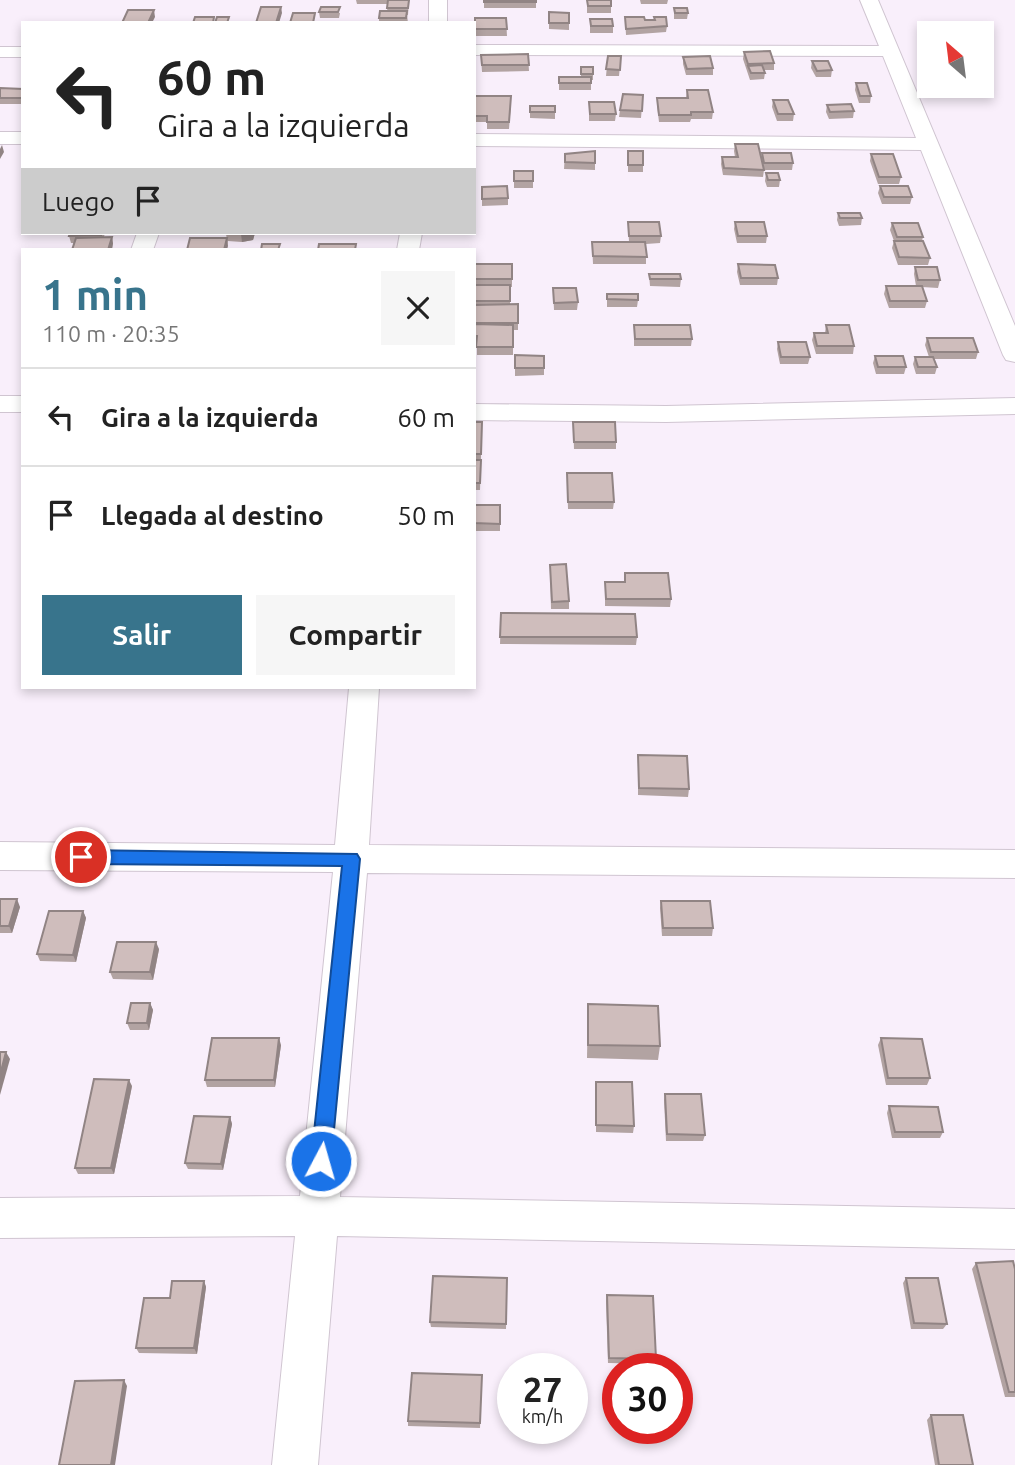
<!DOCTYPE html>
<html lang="es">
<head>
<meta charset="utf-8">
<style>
	body { margin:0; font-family:Ubuntu,sans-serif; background:#f6f6f6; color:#222; height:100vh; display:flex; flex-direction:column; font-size:26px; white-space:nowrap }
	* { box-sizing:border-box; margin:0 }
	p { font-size:23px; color:#767676 }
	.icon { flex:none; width:38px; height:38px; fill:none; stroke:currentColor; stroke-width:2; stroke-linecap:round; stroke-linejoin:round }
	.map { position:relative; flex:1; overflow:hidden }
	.drawer { position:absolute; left:21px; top:248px; width:455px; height:441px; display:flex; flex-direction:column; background:#fff; border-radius:0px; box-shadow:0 4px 10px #0003 }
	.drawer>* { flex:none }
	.guide { position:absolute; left:21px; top:21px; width:455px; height:214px; border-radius:0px; box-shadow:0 4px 10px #0003; background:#fff; color:#222; overflow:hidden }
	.needle { width:46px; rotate:332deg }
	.controls { position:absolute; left:917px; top:21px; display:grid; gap:14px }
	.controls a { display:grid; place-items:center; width:77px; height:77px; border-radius:0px; background:#fff; box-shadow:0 4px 10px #0003; font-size:35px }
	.speed { position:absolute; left:497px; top:1353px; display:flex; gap:14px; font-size:35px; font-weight:700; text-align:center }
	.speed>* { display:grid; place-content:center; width:91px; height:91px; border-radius:50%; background:#fff; box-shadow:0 4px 10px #0003; line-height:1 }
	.speed small { font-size:18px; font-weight:400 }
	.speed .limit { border:10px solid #d22; background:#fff; color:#111 }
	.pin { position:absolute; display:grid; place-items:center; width:60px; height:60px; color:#fff; margin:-30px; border:4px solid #fff; border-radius:50%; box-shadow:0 2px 7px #0007 }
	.me { position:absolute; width:77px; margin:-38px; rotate:6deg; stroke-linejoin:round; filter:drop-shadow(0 0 5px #0008) }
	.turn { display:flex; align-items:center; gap:24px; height:147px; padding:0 21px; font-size:32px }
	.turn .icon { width:91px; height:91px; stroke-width:2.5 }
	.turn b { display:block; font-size:49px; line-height:60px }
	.then { display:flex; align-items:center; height:66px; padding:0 21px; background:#0003; gap:14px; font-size:26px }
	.round { display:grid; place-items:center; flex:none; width:74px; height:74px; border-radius:0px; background:#f6f6f6 }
	.summary { display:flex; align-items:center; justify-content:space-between; height:119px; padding:0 21px }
	h1 { font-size:42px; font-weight:700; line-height:52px; color:#38748c }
	.primary-button { display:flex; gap:14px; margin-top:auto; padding:14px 21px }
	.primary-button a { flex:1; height:80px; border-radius:0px; background:#38748c; color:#fff; font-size:28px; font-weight:700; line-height:80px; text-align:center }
	.primary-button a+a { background:#f6f6f6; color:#222 }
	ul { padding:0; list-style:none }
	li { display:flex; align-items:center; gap:21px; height:98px; padding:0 21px; border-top:2px solid #e0e0e0 }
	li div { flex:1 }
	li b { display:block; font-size:26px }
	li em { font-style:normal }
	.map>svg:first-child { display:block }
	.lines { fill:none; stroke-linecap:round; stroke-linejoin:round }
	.minor-casing { stroke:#d0c5d1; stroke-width:2 }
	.minor { fill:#fff; fill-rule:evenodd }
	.wall { fill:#b2a3a2 }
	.shaded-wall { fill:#918484 }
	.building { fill:#cfbdbc; stroke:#918484; stroke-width:2 }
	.route { fill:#1a73e8; stroke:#114b97; stroke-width:2 }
</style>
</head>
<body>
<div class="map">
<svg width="1015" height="1465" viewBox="0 0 1015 1465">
	<rect width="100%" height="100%" fill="#f9effb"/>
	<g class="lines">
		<defs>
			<g id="minor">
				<rect x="429" y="0" width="18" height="23"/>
				<polygon points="860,0 878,0 1015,326 1015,362 1006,360 1003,355 921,150 474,146 474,134 916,138 883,56 474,55 474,45 879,46"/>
				<rect x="0" y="47" width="23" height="10"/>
				<rect x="0" y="132" width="23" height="12"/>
				<polygon points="137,233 159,233 153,250 131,250"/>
				<polygon points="400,233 422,233 419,250 397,250"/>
				<rect x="0" y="396" width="23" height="16"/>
				<polygon points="1015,398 1015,414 666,422 474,420 474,404 666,406"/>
				<polygon points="349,688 379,688 369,845 1015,850 1015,878 367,873 340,1197 1015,1209 1015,1249 337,1236 318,1465 272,1465 295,1236 0,1238 0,1198 300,1196 333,872 0,870 0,842 335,845"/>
			</g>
		</defs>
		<use href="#minor" class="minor-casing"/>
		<use href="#minor" class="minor"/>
	</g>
	<g class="wall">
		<polygon points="356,0 409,0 408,15 407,15 408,23 379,23 379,18 387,11 388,4 357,4"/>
		<rect x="484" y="0" width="52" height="8"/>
		<polygon points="587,0 611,6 611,13 587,13"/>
		<polygon points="640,0 668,0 667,4 641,4"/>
		<polygon points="321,7 340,13 339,18 320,18 319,12"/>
		<polygon points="674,8 688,13 687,19 674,19"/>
		<polygon points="549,12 569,13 569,30 549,29"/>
		<polygon points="625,17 645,20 654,20 654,17 667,26 666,32 626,35"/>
		<polygon points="475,18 506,18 507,36 475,36"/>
		<polygon points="590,19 613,26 613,33 590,33"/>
		<polygon points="744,52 774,63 774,70 764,70 765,73 764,79 750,80 743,59"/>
		<polygon points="528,54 529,71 482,72 481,55"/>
		<polygon points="608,56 621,56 619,76 606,76"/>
		<polygon points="683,57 713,68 713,75 686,75 683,64"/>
		<polygon points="812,61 832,70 831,77 816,77 811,68"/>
		<polygon points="581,67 593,74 593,80 591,80 591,90 559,90 559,77 581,77"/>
		<polygon points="856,83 871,96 870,103 859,103 855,90"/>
		<polygon points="0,88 23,89 23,104 0,104"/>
		<polygon points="687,90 713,112 712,119 691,119 690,122 659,122 657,105 657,98 686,98"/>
		<polygon points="643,95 641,118 619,117 620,110"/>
		<polygon points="474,96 511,103 509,129 487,129 487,122 474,122"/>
		<polygon points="773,100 794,114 793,121 777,121 772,107"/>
		<polygon points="589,102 616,114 615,121 589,121"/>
		<polygon points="827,105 854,111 853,118 829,119 826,112"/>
		<polygon points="530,106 555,106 555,119 530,118"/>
		<polygon points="735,144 761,158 762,153 793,163 792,170 764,170 763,177 723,175 721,164 722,157 735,157 734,151"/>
		<polygon points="595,151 595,170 564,169 565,154"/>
		<polygon points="628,151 643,165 643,172 628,172"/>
		<polygon points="871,154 901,177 899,184 878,184 870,161"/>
		<polygon points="514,171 533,181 533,188 514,188"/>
		<polygon points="766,173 780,180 779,187 767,187 765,181"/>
		<polygon points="880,186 912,197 910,204 882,204 878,193"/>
		<polygon points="482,187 508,198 508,205 482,206"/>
		<polygon points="838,213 862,218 861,225 839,226 837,220"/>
		<polygon points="628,222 661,236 660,243 646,244 646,264 593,264 592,242 629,242"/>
		<polygon points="735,222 767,236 766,243 737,243 734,229"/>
		<polygon points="892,223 923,237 922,241 930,258 928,265 898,265 892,248 894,241 890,230"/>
		<polygon points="70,233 105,233 104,237 112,237 113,244 71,243 69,236"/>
		<polygon points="255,233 253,240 242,242 228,241 228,246 226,234"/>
		<polygon points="474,264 512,264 512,287 510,287 510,305 518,304 518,330 513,330 513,355 477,355 477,344 474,344"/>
		<polygon points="738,264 778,278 777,285 740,285 737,272"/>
		<polygon points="915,267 940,280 938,288 922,287 927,301 925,308 889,308 884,294 886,286 916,286 914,274"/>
		<polygon points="649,274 681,279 680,287 650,286"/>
		<polygon points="553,288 578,302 577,310 554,310"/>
		<polygon points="607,294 638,300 637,307 607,307"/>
		<polygon points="634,325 692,339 691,346 634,346"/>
		<polygon points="826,325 854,346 853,354 816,354 812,340 814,333 825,333"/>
		<polygon points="927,338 978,352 976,359 934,359 937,367 935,374 916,374 913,364 915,357 929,357 925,345"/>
		<polygon points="778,342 810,357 808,364 780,364 777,349"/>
		<polygon points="515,355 544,356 544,375 515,376"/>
		<polygon points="875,356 906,367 904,374 876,374 873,363"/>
		<polygon points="474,422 482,422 480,490 474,490"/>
		<polygon points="573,422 616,442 616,449 574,449"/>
		<polygon points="567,473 614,502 613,509 568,509"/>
		<rect x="474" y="505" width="26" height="26"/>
		<polygon points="550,565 569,601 569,609 551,609"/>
		<polygon points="625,573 671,599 670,607 605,606 605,582 624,582"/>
		<polygon points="501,613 637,637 636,645 500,644"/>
		<polygon points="638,755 689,789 688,797 638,795"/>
		<polygon points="0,899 20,907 12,933 0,933"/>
		<polygon points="661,901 713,928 712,936 662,936 660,908"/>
		<polygon points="83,911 86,918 76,962 40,961 37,954"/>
		<polygon points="159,949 153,980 113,979 110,972"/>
		<polygon points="150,1003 153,1010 149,1030 130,1030 127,1023"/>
		<polygon points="588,1004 660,1046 658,1060 587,1058"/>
		<polygon points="881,1038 930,1078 927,1085 886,1085 878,1045"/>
		<polygon points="281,1045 275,1087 207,1087 205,1080"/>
		<polygon points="596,1082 634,1126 633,1133 596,1132"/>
		<polygon points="132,1086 114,1174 78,1174 75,1168"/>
		<polygon points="665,1094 705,1135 703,1141 666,1141 664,1100"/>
		<polygon points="889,1106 943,1132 940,1138 892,1138 887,1113"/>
		<polygon points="230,1117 232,1124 223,1170 188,1169 185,1163"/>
		<polygon points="976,1263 1015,1269 1015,1397 1005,1397 972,1269"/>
		<polygon points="507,1278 506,1329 431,1327 430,1322"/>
		<polygon points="906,1278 947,1324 943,1329 911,1329 903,1283"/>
		<polygon points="204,1281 206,1287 197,1354 139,1353 136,1348 170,1298"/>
		<polygon points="607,1295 656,1359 655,1364 608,1363 606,1301"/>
		<polygon points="482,1381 480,1428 408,1426 408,1421"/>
		<polygon points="931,1415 973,1465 935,1465 927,1420"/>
	</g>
	<g class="shaded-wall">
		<polygon points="281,7 282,13 279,23 276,23"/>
		<polygon points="154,10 155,17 152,23 148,23"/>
		<polygon points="2,145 4,152 0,159 0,149"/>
		<polygon points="255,233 253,240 242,242 241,234"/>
		<polygon points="112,237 113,244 112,250 108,250"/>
		<polygon points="227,238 228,246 227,250 224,250"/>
		<polygon points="17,899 20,907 12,933 9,926"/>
		<polygon points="83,911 86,918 76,962 73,955"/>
		<polygon points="156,942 159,949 153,980 150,972"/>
		<polygon points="150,1003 153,1010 149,1030 147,1023"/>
		<polygon points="279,1038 281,1045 275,1087 274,1080"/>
		<polygon points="6,1052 10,1059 0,1095 0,1075"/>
		<polygon points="129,1080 132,1086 114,1174 111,1168"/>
		<polygon points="230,1117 232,1124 223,1170 221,1164"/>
		<polygon points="204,1281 206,1287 197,1354 194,1348"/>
		<polygon points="124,1380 127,1386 115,1465 111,1465"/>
	</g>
	<g class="building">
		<polygon points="388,0 409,0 408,8 387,8"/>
		<rect x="484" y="0" width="52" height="2"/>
		<polygon points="587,0 611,0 611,6 588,6"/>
		<polygon points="261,7 281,7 276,23 256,23"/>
		<polygon points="321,7 340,7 338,12 319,12"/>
		<polygon points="674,8 687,8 688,13 675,13"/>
		<polygon points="128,10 154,10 148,23 122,23"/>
		<polygon points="380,11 407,11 406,18 379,18"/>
		<polygon points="549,12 569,13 569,23 549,23"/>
		<polygon points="293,13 315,13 313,23 290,23"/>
		<polygon points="195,17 214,17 213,23 193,23"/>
		<polygon points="217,17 229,17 227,23 215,23"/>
		<polygon points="625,17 644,17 645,20 655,20 654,17 666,17 667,26 626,29"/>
		<polygon points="475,18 506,18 507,29 475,29"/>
		<polygon points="590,19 612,19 613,26 591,26"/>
		<polygon points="770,51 774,63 748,64 744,52"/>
		<polygon points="528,54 529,65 482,65 481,55"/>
		<polygon points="608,56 621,56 620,70 606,69"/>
		<polygon points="710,56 713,68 687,69 683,57"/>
		<polygon points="812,61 828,61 832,70 817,71"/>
		<polygon points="762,65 765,73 751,73 748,66"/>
		<rect x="581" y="67" width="12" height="7"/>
		<rect x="559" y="77" width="32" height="6"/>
		<polygon points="856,83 867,83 871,96 860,96"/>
		<polygon points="0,88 23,89 23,98 0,98"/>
		<polygon points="687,90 708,90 713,112 691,112 691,115 659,115 657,98 688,98"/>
		<polygon points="623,94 643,95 642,111 620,110"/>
		<polygon points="474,96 511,96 509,122 487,122 487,116 474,116"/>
		<polygon points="773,100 788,100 794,114 778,114"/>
		<polygon points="589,102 614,102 616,114 590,114"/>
		<polygon points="851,104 854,111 830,112 827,105"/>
		<rect x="530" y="106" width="25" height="6"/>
		<polygon points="735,144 758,144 764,170 724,168 722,157 738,157"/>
		<polygon points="595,151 595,163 565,162 565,154"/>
		<rect x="628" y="151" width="15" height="14"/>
		<polygon points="762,153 791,153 793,163 764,163"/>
		<polygon points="871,154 893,154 901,177 879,177"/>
		<rect x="514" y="171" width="19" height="10"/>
		<polygon points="766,173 778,173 780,180 768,180"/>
		<polygon points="507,186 508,198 482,199 482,187"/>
		<polygon points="880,186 908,186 912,197 884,197"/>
		<polygon points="838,213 860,213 862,218 840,218"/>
		<polygon points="628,222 659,222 661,236 629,236"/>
		<polygon points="735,222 764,222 767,236 738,236"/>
		<polygon points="892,223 918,223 923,237 897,237"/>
		<polygon points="70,233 101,233 101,235 69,236"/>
		<polygon points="226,233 252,233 241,234 226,234"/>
		<polygon points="112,237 108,250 72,250 76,238"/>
		<polygon points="190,238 227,238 224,250 187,250"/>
		<polygon points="894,241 923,241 930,258 899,257"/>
		<polygon points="592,242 645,242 647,257 593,256"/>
		<polygon points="262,244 280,244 278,250 261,250"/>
		<polygon points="319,244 356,244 355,250 318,250"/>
		<rect x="474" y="264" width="38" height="15"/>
		<polygon points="738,264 775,265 778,278 741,278"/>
		<polygon points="915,267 937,267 940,280 918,280"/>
		<polygon points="649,274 680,274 681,279 650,279"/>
		<rect x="474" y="285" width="36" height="16"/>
		<polygon points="886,286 922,286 927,301 890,301"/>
		<polygon points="553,288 576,288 578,302 554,303"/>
		<polygon points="607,294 638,294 638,300 607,299"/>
		<polygon points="518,304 518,323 474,323 474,305"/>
		<polygon points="474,324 513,325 513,347 476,347 477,336 474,336"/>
		<polygon points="634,325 690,325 692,339 635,339"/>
		<polygon points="826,325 849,325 854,346 817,346 814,333 828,333"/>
		<polygon points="927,338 973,338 978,352 931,352"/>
		<polygon points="778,342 806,342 810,357 781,357"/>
		<polygon points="515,355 544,356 544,368 515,368"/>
		<polygon points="875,356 903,356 906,367 878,367"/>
		<polygon points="915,357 933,357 937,367 918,367"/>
		<polygon points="474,422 482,422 481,454 474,454"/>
		<polygon points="573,422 615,422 616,442 574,442"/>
		<polygon points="474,460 481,460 480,483 474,483"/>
		<polygon points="567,473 612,473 614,502 568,502"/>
		<polygon points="474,505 500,505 500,524 474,523"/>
		<polygon points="566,564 569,601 552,602 550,565"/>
		<polygon points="625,573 668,573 671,599 606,599 605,582 625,582"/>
		<polygon points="501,613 635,614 637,637 500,637"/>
		<polygon points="638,755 687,756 689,789 639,788"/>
		<polygon points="0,899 17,899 9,926 0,926"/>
		<polygon points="661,901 710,901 713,928 663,928"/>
		<polygon points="49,911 83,911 73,955 37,954"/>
		<polygon points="117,942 156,942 150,972 110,972"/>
		<polygon points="131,1003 150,1003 147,1023 127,1023"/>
		<polygon points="588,1004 658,1006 660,1046 588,1045"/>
		<polygon points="212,1038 279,1038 274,1080 205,1080"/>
		<polygon points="881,1038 922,1039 930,1078 888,1078"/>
		<polygon points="0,1052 6,1052 0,1075"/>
		<polygon points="94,1079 129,1080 111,1168 75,1168"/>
		<polygon points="596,1082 632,1082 634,1126 596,1125"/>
		<polygon points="665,1094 701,1094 705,1135 667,1134"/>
		<polygon points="889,1106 938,1107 943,1132 895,1132"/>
		<polygon points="194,1116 230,1117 221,1164 185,1163"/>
		<polygon points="1013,1261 1015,1269 1015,1392 1009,1392 976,1263"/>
		<polygon points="433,1276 507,1278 506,1324 430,1322"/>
		<polygon points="906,1278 938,1278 947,1324 914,1323"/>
		<polygon points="172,1281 204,1281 194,1348 136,1348 144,1298 170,1298"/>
		<polygon points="607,1295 653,1296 656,1359 609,1358"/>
		<polygon points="412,1373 482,1375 480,1423 408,1421"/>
		<polygon points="124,1380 111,1465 59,1465 75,1381"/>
		<polygon points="931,1415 963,1415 973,1465 939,1465"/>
	</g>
	<polygon class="route" points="81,850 357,854 360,859 331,1161 328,1168 321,1171 314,1168 311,1161 342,866 81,864 75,862 72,857 75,852"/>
</svg>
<div class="controls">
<a><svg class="needle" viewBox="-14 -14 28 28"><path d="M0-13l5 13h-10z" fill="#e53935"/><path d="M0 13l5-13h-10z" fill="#767676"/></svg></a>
</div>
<div class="speed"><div>27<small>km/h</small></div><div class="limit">30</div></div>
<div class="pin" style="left:81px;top:857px;background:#d93025"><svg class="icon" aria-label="arrive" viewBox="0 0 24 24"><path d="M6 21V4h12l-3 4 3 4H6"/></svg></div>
<svg class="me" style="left:321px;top:1161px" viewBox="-20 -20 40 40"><circle r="17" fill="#1a73e8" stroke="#fff" stroke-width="3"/><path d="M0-11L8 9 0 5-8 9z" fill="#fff"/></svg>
<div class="guide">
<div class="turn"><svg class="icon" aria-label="left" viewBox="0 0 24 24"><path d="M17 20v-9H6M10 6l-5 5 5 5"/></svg><div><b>60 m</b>Gira a la izquierda</div></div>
<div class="then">Luego<svg class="icon" aria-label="arrive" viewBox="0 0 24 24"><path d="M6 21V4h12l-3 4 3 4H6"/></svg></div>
</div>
<section class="drawer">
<div class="summary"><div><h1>1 min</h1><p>110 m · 20:35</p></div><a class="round"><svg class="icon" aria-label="close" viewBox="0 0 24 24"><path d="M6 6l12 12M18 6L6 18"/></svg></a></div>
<ul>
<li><svg class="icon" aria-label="left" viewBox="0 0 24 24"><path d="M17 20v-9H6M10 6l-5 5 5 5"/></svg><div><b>Gira a la izquierda</b></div><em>60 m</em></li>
<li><svg class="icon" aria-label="arrive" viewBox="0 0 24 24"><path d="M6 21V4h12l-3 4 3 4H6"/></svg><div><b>Llegada al destino</b></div><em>50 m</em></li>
</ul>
<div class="primary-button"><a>Salir</a><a>Compartir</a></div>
</section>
</div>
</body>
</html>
